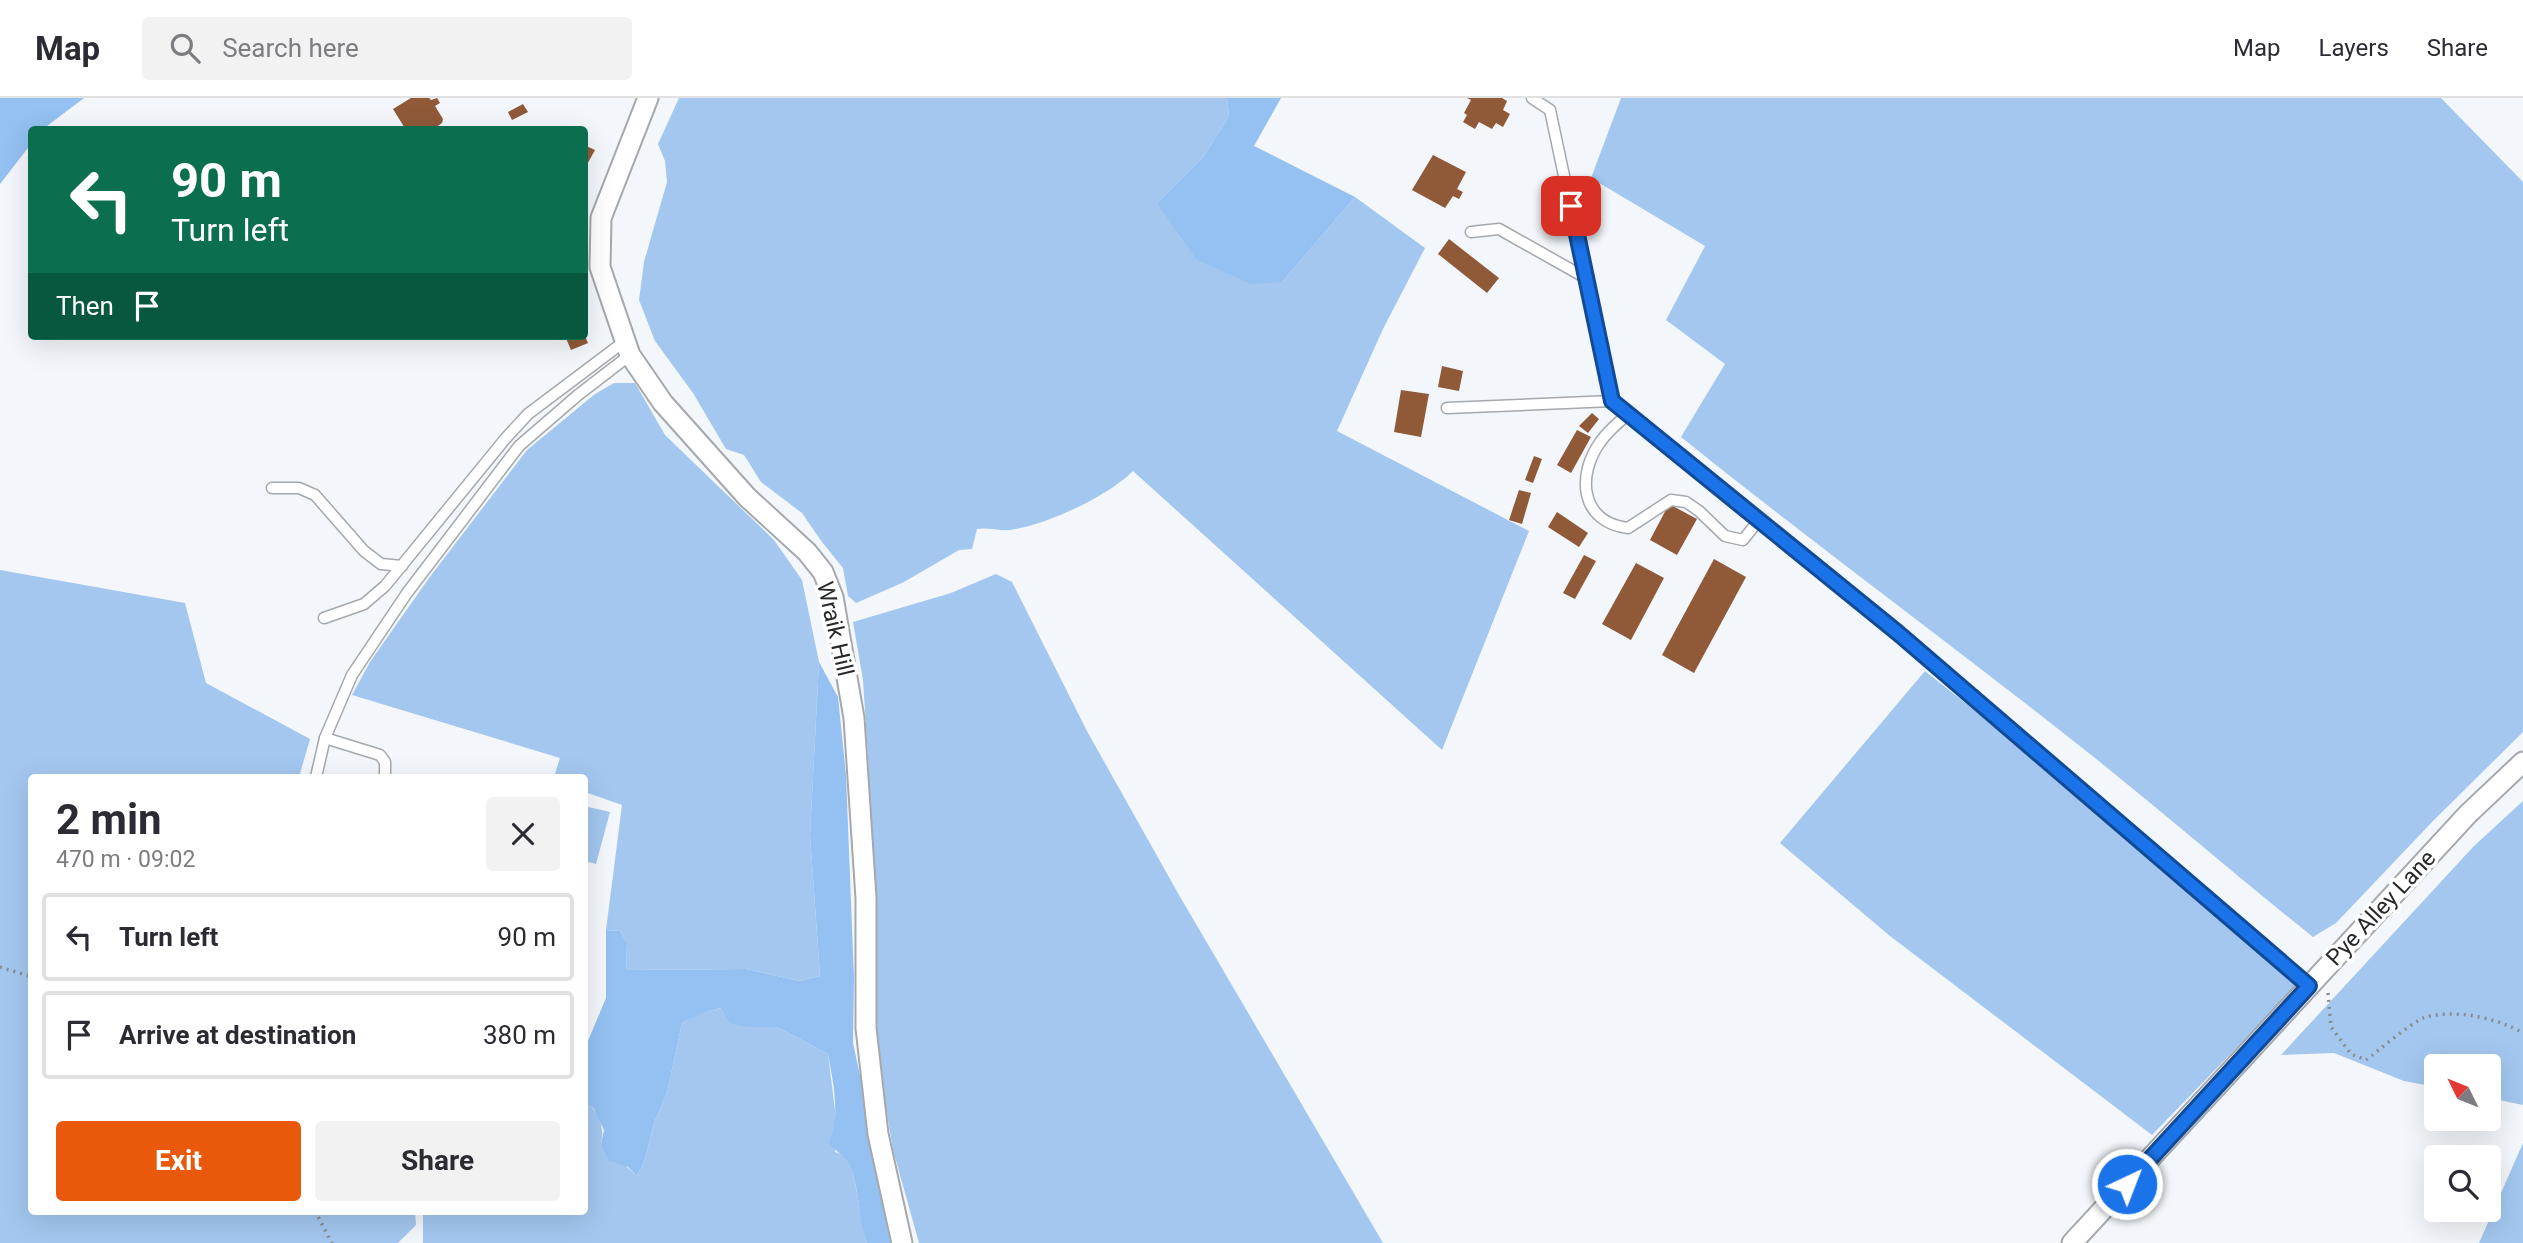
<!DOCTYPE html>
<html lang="en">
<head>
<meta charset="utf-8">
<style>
	body { margin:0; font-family:Roboto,sans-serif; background:#f2f2f3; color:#2b2b33; height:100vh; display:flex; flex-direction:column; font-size:26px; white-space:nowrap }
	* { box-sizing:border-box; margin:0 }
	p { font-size:23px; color:#7c7c81 }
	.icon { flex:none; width:38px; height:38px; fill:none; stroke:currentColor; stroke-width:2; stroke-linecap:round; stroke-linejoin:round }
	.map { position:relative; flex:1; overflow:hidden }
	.side { position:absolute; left:28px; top:676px; width:560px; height:441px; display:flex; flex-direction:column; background:#fff; border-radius:7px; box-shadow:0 7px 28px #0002 }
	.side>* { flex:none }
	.guide { position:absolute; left:28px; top:28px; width:560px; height:214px; border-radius:7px; box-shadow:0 7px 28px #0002; background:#0b6e4f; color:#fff; overflow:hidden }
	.needle { width:46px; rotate:313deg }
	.tools { position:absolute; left:2424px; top:956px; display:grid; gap:14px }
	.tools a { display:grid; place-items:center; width:77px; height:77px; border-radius:7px; background:#fff; box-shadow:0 7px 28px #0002; font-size:35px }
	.pin { position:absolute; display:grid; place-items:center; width:60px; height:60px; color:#fff; margin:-30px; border-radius:14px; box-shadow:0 4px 10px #0006 }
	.me { position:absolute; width:77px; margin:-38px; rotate:43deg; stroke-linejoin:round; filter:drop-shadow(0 0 5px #0008) }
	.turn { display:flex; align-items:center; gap:24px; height:147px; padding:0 28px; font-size:32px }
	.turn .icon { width:91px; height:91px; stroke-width:2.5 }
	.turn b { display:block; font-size:49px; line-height:60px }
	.then { display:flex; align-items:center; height:66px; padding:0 28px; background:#0003; gap:14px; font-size:26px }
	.round { display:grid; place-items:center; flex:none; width:74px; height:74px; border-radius:7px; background:#f2f2f3 }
	.overview { display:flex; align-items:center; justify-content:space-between; height:119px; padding:0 28px }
	h1 { font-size:42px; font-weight:700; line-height:52px }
	.cta { display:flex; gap:14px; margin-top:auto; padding:14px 28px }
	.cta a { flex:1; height:80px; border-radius:7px; background:#ea580c; color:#fff; font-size:28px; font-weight:700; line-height:80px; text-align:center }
	.cta a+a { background:#f2f2f3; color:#2b2b33 }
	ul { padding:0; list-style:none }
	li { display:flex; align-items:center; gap:21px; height:88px; margin:0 14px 10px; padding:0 14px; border:4px solid #e1e1e2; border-radius:7px }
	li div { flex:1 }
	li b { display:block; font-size:26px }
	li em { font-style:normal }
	header { display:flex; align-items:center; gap:42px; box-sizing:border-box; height:98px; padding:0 35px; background:#fff; border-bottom:2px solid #e1e1e2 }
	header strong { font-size:33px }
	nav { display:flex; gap:38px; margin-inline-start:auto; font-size:24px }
	.search { width:490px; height:63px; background:#f2f2f3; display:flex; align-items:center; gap:18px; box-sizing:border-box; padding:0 24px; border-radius:7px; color:#7c7c81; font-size:26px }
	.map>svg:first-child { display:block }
	.green { fill:#a3c7ef }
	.forest { fill:#94c1f2 }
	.building { fill:#905a39 }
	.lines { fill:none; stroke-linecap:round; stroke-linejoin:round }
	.service-casing { stroke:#a5a8ac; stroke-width:13 }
	.minor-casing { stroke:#a5a8ac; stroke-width:23 }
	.path { stroke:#898c8e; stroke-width:3.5; stroke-dasharray:2 5; stroke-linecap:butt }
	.service { stroke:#fff; stroke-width:10 }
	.minor { stroke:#fff; stroke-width:19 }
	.route-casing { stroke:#114b97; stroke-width:18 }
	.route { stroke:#1a73e8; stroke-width:12 }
	.labels { text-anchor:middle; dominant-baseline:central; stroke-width:7; stroke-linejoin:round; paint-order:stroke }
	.street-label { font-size:23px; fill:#262829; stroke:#fff }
</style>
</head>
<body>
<header>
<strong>Map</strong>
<div class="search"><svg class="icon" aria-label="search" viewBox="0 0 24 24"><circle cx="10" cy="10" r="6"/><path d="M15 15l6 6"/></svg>Search here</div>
<nav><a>Map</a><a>Layers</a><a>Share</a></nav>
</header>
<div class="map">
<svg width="2523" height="1145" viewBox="0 0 2523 1145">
	<rect width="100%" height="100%" fill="#f3f6fa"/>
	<g class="green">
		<path d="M679,0H1227L1229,18L1204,58L1157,105L1282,184L1355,99L1425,150L1383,231L1337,333L1529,433L1442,652L1133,373C1107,399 1046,427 1010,432C999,433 988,429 977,431L972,451L959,452L904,484L856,505L848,498L843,470L822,444L802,415L761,384L744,357L726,351L693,295L655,243L639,202L644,164L667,84L665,63L658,46Z"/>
		<path d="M1621,0H2441L2523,84V634L2433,723L2336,825L2313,839C2231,774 2153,705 2071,641C1942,539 1809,442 1681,339L1725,266L1666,222L1705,148L1591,80Z"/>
		<polygon points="614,285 635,285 665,337 774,442 802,482 819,564 810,737 820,878 799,883 746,871 626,872 627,845 620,833 606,832 622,707 585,694 584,679 554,679 560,660 352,597 370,564 429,480 527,352 595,296"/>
		<polygon points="0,472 185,505 206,585 310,641 299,679 32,679 32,1113 415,1113 416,1127 398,1145 0,1145"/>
		<polygon points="996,476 1012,484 1088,635 1179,797 1383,1145 919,1145 893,1052 873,933 869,675 863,582 853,524 951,495"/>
		<polygon points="1925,573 2307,877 2152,1037 1890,838 1780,745"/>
		<polygon points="2523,703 2523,1007 2489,1000 2488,968 2436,968 2436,989 2404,983 2334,955 2281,957 2474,748"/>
		<polygon points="584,708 610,714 596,766 585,763"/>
		<path d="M722,910L746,929H777L828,956L835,1012V1054C838,1055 842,1056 845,1059C856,1069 861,1127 867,1145H423V1113H584L585,1003C599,1013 605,1029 601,1046L637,1078L645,1061L654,1025L667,995L682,925L704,914Z"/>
		<polygon points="2523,1045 2523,1145 2479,1145"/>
	</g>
	<g class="forest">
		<polygon points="0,0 84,0 43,31 32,32 31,46 0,86"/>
		<polygon points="1227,0 1281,0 1254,48 1355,99 1282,184 1251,186 1196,161 1157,105 1204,58 1229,18"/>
		<path d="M819,564L838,599L846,677L854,880L853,945L896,1145H867C858,1119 860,1088 848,1064C844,1056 836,1055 829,1045C841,1018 833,984 828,956L777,929H746L730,925L721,910L705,914L682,925L667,995L654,1025L645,1061L637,1078L628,1069L609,1063L601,1046L604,1032L594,1011L585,1003V950L606,900V832L620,833L627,845L626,872L746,871L799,883L820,878L810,737Z"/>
	</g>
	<g class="building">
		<polygon points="411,0 429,0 431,2 437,0 440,5 435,8 443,21 442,25 432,32 423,32 421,29 406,32 393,11"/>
		<polygon points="1467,0 1502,0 1507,3 1503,12 1510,16 1503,29 1496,25 1492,31 1479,24 1475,31 1463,24 1467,17 1464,15 1471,2"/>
		<polygon points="523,6 528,14 512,22 508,14"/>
		<polygon points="584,47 595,52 584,72"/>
		<polygon points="1433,57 1466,74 1457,91 1463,94 1459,101 1453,98 1445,110 1412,92"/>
		<polygon points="1449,141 1499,180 1487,195 1438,156"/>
		<polygon points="565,238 585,238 588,245 571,252"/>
		<polygon points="1442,268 1463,273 1459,293 1438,289"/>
		<polygon points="1401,292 1429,296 1421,339 1394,334"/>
		<polygon points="1592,315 1599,321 1588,335 1579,328"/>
		<polygon points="1577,332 1591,339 1571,375 1557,367"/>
		<polygon points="1534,358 1542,361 1533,385 1525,382"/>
		<polygon points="1519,392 1531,395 1522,426 1509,422"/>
		<polygon points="1669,406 1697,421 1677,457 1650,442"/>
		<polygon points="1557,414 1588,435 1579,449 1548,429"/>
		<polygon points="1584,457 1596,463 1575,501 1563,495"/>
		<polygon points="1714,461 1746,479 1694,575 1662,557"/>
		<polygon points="1636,465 1664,480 1631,542 1602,526"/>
	</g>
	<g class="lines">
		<defs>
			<g id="service">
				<polyline points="1532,0 1550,12 1612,303 1898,535 2310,888"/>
				<polyline points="1471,134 1499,131 1586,180"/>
				<polyline points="1447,310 1612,303"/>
				<path d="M1628,316C1619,324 1608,333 1601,343C1576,377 1580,424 1628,430L1671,402L1686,404L1699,413L1725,438L1743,442L1759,422"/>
				<polyline points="272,390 299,390 315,397 364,453 381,466 402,468"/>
				<polyline points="324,520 364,506 385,488 505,341 528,316 625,243"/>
				<polyline points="325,640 380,657 385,664 385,679"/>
				<polyline points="316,679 325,640 352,577 407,495 519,348 578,297 630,257"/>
			</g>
			<g id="minor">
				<polyline points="648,0 601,120 600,169 630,257 663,305 747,399 807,454 823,474 833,499 854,620 866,800 866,930 878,1036 902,1145"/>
				<polyline points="2072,1145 2468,716 2523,664"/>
			</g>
		</defs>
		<use href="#service" class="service-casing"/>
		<use href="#minor" class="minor-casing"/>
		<g class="path">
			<polyline points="0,869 32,879"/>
			<path d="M2328,895L2331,929L2351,956L2366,962C2378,953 2411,925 2423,920C2452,910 2498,920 2523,935"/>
			<polyline points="315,1113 332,1145"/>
		</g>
		<use href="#service" class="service"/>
		<use href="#minor" class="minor"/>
	</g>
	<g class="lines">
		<defs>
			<polyline id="route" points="1571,108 1612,303 1898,535 2309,888 2127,1086"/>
		</defs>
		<use href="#route" class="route-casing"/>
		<use href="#route" class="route"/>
	</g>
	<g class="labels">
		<g class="street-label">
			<text transform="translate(835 531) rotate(77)">Wraik Hill</text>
			<text transform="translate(2381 810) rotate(-47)">Pye Alley Lane</text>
		</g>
	</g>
</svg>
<div class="tools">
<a><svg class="needle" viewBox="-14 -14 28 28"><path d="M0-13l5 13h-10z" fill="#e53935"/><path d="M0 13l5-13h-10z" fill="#7c7c81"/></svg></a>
<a><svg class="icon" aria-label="search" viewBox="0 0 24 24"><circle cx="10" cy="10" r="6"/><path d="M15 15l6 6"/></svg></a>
</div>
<div class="pin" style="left:1571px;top:108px;background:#d93025"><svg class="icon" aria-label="arrive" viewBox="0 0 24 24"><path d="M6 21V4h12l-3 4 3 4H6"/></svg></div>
<svg class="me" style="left:2127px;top:1086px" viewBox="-20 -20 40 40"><circle r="17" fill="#1a73e8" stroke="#fff" stroke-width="3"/><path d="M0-11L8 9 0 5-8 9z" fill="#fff"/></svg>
<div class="guide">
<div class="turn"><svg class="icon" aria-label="left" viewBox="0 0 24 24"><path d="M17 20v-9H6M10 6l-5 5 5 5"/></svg><div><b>90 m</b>Turn left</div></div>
<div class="then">Then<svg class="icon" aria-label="arrive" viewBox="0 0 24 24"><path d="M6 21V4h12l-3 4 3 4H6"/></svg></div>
</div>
<section class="side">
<div class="overview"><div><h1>2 min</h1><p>470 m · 09:02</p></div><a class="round"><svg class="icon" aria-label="close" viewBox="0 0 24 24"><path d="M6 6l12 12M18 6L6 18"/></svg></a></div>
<ul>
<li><svg class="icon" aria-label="left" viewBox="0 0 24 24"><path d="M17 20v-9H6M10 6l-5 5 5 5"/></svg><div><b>Turn left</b></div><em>90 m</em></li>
<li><svg class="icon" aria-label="arrive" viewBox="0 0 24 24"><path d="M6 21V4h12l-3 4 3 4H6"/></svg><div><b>Arrive at destination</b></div><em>380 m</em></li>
</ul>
<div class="cta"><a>Exit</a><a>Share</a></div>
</section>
</div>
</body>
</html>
